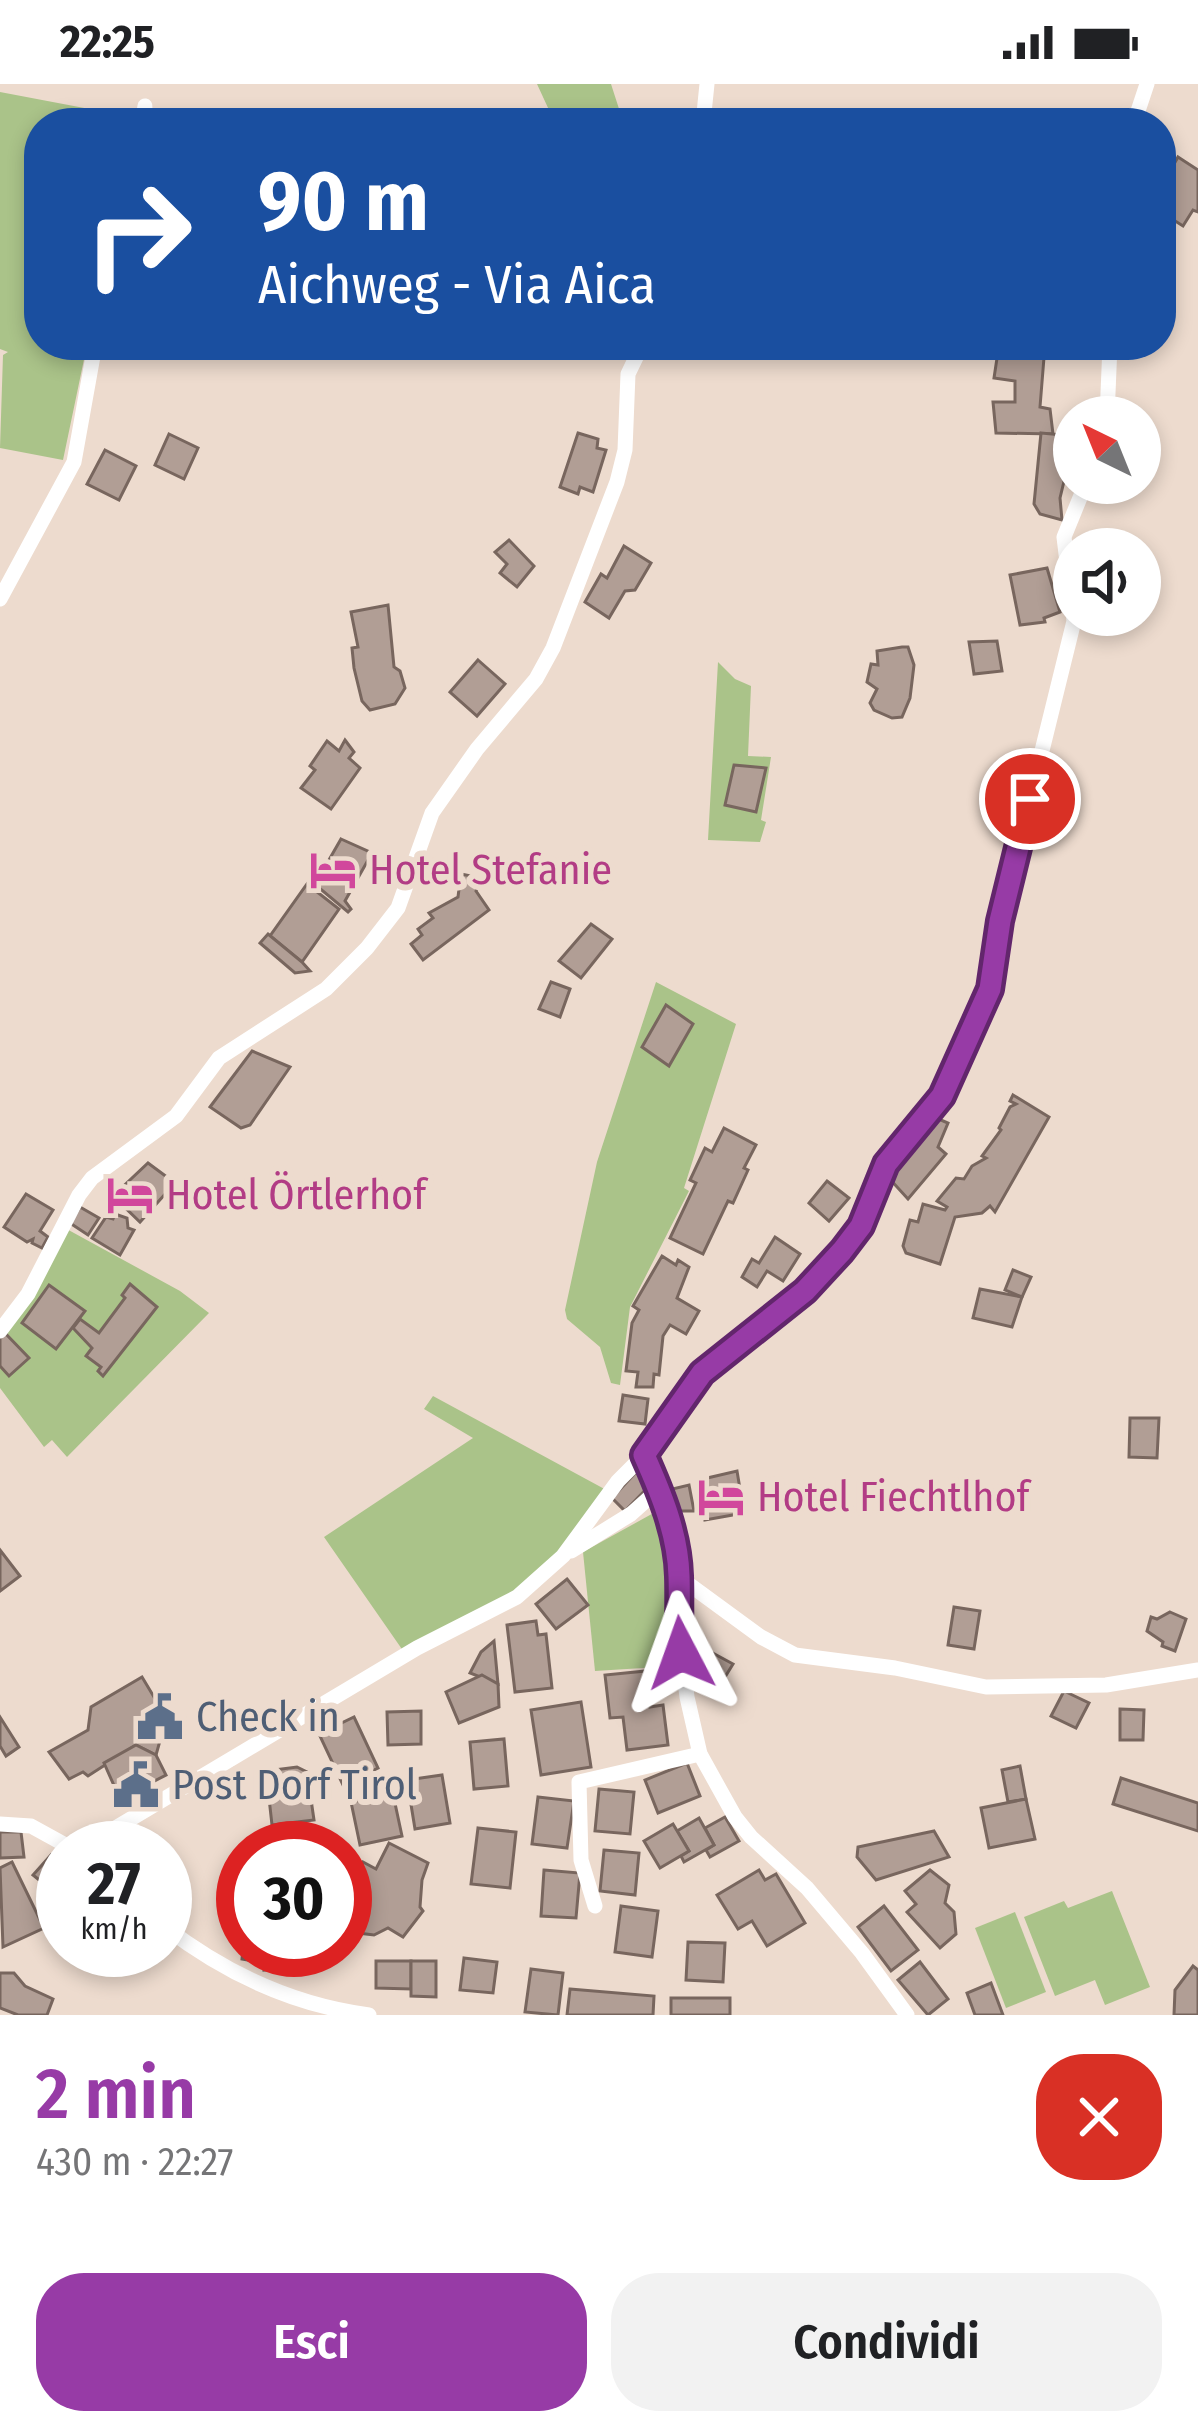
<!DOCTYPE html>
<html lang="it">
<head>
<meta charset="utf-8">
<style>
	body { margin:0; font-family:"Fira Sans Condensed",sans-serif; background:#f2f2f2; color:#202124; height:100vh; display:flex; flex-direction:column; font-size:45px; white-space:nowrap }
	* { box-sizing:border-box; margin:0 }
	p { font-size:39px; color:#757577 }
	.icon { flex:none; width:66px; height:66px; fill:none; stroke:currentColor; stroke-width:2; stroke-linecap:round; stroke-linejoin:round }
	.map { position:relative; height:1931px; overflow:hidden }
	.details { display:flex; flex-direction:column; background:#fff; flex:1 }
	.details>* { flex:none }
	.banner { position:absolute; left:24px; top:24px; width:1152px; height:252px; border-radius:48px; box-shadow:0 6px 18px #0003; background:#1a4fa0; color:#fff; overflow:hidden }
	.needle { width:78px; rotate:317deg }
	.fabs { position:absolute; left:1053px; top:312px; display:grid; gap:24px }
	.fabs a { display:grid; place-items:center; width:108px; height:108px; border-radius:50%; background:#fff; box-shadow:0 6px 18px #0003; font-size:60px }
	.speed { position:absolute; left:36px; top:1737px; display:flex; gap:24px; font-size:60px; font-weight:700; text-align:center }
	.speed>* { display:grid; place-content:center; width:156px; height:156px; border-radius:50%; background:#fff; box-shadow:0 6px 18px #0003; line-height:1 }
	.speed small { font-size:30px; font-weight:400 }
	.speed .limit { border:18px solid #d22; background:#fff; color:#111 }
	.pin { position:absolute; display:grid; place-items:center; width:102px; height:102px; color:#fff; margin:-51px; border:6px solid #fff; border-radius:50%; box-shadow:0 3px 12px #0007 }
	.me { position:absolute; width:132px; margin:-66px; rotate:356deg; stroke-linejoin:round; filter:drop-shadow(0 0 9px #0008) }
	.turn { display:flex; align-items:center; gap:42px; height:252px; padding:0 36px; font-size:54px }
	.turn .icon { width:156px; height:156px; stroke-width:2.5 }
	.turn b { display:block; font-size:84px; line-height:102px }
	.round { display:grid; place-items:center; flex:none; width:126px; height:126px; border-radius:48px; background:#f2f2f2 }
	.headline { display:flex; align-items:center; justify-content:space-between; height:204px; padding:0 36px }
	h1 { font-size:72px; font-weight:600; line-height:90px; color:#973ba6 }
	.cta { display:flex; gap:24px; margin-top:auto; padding:24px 36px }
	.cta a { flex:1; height:138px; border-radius:48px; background:#973ba6; color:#fff; font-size:48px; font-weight:600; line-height:138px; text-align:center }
	.cta a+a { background:#f2f2f2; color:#202124 }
	.status { display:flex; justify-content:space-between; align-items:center; height:84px; padding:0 60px; background:#fff; direction:ltr }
	.status svg { height:33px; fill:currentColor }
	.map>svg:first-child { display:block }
	.green { fill:#aac389 }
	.building { fill:#b19e95; stroke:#78665e; stroke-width:3 }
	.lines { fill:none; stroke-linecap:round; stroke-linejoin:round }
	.minor { stroke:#fff; stroke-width:15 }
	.route-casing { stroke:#62266c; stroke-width:30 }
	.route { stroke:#973ba6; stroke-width:21 }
	.labels { text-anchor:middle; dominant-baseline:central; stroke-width:12; stroke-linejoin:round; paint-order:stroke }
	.hotel-label { font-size:42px; fill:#b23c85; stroke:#eddbce; text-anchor:start }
	.service-label { font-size:42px; fill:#4e5e75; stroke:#eddbce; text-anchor:start }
</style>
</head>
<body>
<div class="status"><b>22:25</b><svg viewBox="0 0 49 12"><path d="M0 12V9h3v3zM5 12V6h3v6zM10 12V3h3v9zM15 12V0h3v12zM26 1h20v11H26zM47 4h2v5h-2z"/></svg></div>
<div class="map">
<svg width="1198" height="1931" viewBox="0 0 1198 1931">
	<rect width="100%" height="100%" fill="#eddbce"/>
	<g class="green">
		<polygon points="537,0 611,0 621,31 637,39 555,39"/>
		<polygon points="0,8 137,34 136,39 39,39 39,261 87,261 63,376 0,364 3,271 8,268 0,265"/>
		<polygon points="718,578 735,595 751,602 748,672 771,673 761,736 766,738 760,758 708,756"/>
		<polygon points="656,898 736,940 684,1104 689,1107 630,1223 620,1301 611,1299 600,1263 567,1235 565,1226 597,1078"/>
		<polygon points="63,1143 180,1207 209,1229 67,1373 52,1356 44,1363 0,1304 0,1248"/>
		<polygon points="433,1312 610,1408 543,1492 406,1571 324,1453 473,1354 424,1325"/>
		<polygon points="659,1426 670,1484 675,1582 595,1587 583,1468"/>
		<polygon points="1112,1807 1150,1903 1105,1921 1095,1896 1055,1912 1024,1833 1064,1817 1068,1824"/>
		<polygon points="1015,1828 1046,1908 1006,1924 975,1844"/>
	</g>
	<g class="building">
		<polygon points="1178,73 1198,86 1198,128 1193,126 1183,142 1161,128 1161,103"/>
		<polygon points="999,261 1045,261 1040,323 1050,325 1053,350 996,349 993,318 1015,318 1015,297 994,294"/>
		<polygon points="578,349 598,355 597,364 606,366 593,408 580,403 578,410 560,403"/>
		<polygon points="1041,349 1074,352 1071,390 1066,389 1060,414 1062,436 1040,430 1034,420"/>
		<polygon points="169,350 198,364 184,395 155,381"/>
		<polygon points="105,366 136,382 119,416 87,400"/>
		<polygon points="509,456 534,482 517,503 500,489 507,480 495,468"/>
		<polygon points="624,462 651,479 635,506 625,507 609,534 585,518 601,490 607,494"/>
		<polygon points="1047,484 1060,528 1044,534 1045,538 1020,541 1010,491"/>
		<polygon points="388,521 394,583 400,587 405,604 395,620 370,626 362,617 354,584 352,564 358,563 351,528"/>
		<polygon points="997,557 1002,587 974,590 969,558"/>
		<polygon points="902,563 908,563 914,581 910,614 902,633 892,634 874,626 870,619 877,605 867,598 871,580 878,581 877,567"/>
		<polygon points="478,576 505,600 477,632 450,608"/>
		<polygon points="345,656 354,668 349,674 360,684 331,725 301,704 315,686 310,682 327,657 339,667"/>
		<polygon points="734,681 766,684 756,728 725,721"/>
		<polygon points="341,755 372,769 345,817 351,825 348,828 318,803 326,791 322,788"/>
		<polygon points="461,790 481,794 476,807 489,826 423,876 411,860 422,851 418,845 433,834 429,829 458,813"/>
		<polygon points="307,800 339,825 302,878 270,852"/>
		<polygon points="591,840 612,855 581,894 559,877"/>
		<polygon points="268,850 302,878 310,887 295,889 260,859"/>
		<polygon points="551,898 570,905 560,933 539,925"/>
		<polygon points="666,921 693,940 669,982 642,963"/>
		<polygon points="252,967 290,983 250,1041 241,1044 210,1023"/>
		<polygon points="1013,1011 1049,1033 995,1128 990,1122 982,1129 955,1133 940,1180 906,1169 903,1162 910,1136 918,1138 923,1120 945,1126 947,1123 937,1117 956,1094 964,1095 972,1082 986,1074 982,1072 1001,1046 999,1044 1010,1023 1016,1020 1010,1017"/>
		<polygon points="934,1033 948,1039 938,1063 946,1070 908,1115 887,1092"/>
		<polygon points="724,1044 756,1061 744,1084 748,1086 733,1119 728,1117 703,1170 670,1154 696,1099 690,1096 705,1064 712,1068"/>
		<polygon points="148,1079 175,1099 140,1138 113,1112"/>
		<polygon points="827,1097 849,1114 829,1137 809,1119"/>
		<polygon points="26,1110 53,1126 40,1147 48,1153 42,1164 32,1159 33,1155 27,1158 4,1143"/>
		<polygon points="80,1123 99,1134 88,1151 70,1139"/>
		<polygon points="115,1130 127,1134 128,1144 134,1146 120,1171 92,1154 106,1133 113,1135"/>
		<polygon points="775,1153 800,1170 783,1197 767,1187 757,1203 742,1193 752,1175 759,1179"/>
		<polygon points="662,1172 676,1181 678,1176 689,1183 677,1214 699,1227 686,1250 670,1241 663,1252 659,1291 654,1290 653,1303 636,1303 638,1288 626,1287 632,1239 639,1226 633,1222"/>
		<polygon points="1013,1186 1031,1193 1022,1213 1005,1206"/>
		<polygon points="130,1200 157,1223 103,1292 98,1287 101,1283 86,1272 92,1264 73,1244 80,1235 99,1249 125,1214 122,1211"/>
		<polygon points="49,1201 85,1227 56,1265 22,1239"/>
		<polygon points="980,1205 1022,1213 1012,1243 973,1234"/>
		<polygon points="4,1248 29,1274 9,1292 0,1282 0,1252"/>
		<polygon points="623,1311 648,1315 645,1340 619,1337"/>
		<polygon points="1130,1334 1159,1334 1157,1374 1129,1373"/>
		<polygon points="639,1385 653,1398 625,1427 612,1414"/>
		<polygon points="737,1387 744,1429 705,1436 703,1395"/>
		<polygon points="689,1401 694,1427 673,1427 668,1406"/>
		<polygon points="0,1466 20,1492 0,1507"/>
		<polygon points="567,1495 588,1521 556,1545 536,1520"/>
		<polygon points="954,1523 980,1527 974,1565 948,1561"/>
		<polygon points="1170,1528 1186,1535 1175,1567 1162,1562 1163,1558 1147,1547 1151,1533 1157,1535"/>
		<polygon points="536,1537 538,1551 546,1550 552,1604 515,1608 507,1541"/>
		<polygon points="494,1557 498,1600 470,1589 481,1568"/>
		<polygon points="709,1567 733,1580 717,1606 694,1593"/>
		<polygon points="646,1587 650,1623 663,1621 668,1661 627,1666 623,1633 610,1634 605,1591"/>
		<polygon points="482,1591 498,1600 499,1623 459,1639 446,1608"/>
		<polygon points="142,1593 163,1628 165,1639 156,1671 136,1661 88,1692 83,1688 69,1695 49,1668 88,1646 91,1623"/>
		<polygon points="1064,1607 1089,1619 1076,1644 1051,1632"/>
		<polygon points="581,1618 591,1683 541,1691 531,1626"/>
		<polygon points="1120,1625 1144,1626 1143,1656 1120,1656"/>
		<polygon points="421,1627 421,1660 388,1661 387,1628"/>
		<polygon points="0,1633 19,1663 6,1672 0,1662"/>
		<polygon points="354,1633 378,1684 343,1701 319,1650"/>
		<polygon points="504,1655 508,1702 474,1705 470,1658"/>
		<polygon points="136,1661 156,1671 166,1691 120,1715 104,1679"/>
		<polygon points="687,1679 700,1712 658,1729 645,1696"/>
		<polygon points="1020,1682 1026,1715 1008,1718 1002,1686"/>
		<polygon points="297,1683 307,1688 314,1736 272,1741 266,1687"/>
		<polygon points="442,1691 450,1739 415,1745 407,1696"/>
		<polygon points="1121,1694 1198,1719 1198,1747 1113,1720"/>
		<polygon points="599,1705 634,1708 630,1750 595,1747"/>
		<polygon points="393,1710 402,1752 360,1761 351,1718"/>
		<polygon points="538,1713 574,1717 567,1764 532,1760"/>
		<polygon points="1026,1715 1035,1755 989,1764 981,1724"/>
		<polygon points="725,1733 739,1757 710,1773 706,1766 714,1761 705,1744"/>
		<polygon points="699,1734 714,1761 684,1778 681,1772 689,1767 677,1747"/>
		<polygon points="673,1740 689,1767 660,1784 644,1757"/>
		<polygon points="478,1744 516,1748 510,1804 471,1800"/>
		<polygon points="934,1747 949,1773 876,1796 857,1773 858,1763"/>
		<polygon points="0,1748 21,1748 24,1773 0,1774"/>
		<polygon points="389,1759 428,1779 422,1796 420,1823 423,1827 403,1853 388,1844 374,1851 358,1849 345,1840 348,1827 345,1813 363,1778 376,1785"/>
		<polygon points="604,1766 639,1769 635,1811 600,1807"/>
		<polygon points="51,1771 63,1782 63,1788 49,1804 33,1791"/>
		<polygon points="12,1778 44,1844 3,1863 0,1784"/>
		<polygon points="544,1786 580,1789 576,1834 541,1832"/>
		<polygon points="759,1786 765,1796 776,1790 805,1839 767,1862 752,1837 738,1845 717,1811"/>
		<polygon points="930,1786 949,1801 945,1819 954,1828 956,1850 940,1864 907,1828 916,1820 905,1807"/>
		<polygon points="63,1788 63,1826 44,1809"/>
		<polygon points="621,1822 658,1827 652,1873 615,1868"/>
		<polygon points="884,1822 918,1866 891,1887 858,1843"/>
		<polygon points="688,1858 725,1859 723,1898 686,1896"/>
		<polygon points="243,1865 323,1866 324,1881 264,1886 264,1879 242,1875"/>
		<polygon points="464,1874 497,1878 493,1909 460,1906"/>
		<polygon points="376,1877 411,1877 411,1905 376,1904"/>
		<polygon points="411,1877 436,1877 436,1913 411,1912"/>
		<polygon points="920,1878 948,1915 928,1931 898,1896"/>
		<polygon points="1193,1882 1198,1886 1198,1931 1174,1931 1175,1906"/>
		<polygon points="531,1885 563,1889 558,1931 525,1928"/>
		<polygon points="0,1889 14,1889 25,1902 53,1915 47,1931 18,1931 0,1924"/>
		<polygon points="991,1899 1003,1931 975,1931 967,1909"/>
		<polygon points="570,1905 654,1912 653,1931 567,1931"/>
		<rect x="671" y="1914" width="59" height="17"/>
	</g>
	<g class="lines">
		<g class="minor">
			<polyline points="142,39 145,22"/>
			<polyline points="703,39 707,0"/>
			<polyline points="1134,39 1147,0"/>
			<polyline points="1107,333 1110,261"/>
			<polyline points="0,515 74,378 95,261"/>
			<polyline points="0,1247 28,1210 79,1111 92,1094 176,1032 219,974 326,905 367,864 398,824 432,729 477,665 536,595 553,564 617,398 625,366 628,290 642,261"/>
			<polyline points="644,1371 673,1451 679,1493 676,1525 687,1613 700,1670 735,1733 751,1753 807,1804 862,1869 907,1931"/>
			<polyline points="571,1467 631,1430 659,1405"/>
			<polyline points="679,1493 761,1553 795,1571 895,1584 986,1603 1106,1601 1198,1586"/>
			<polyline points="0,1740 31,1742 71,1764"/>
			<polyline points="82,1764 417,1564 517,1513 563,1472 618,1397 644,1371 702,1289 805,1207 861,1141 887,1080 942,1012 990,905 1000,837 1074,537 1064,453 1086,399"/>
			<polyline points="595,1822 581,1776 579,1698 700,1670"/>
			<path d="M165,1843C225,1889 293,1921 369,1931"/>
		</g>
	</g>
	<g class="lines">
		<defs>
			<path id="route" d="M681,1569C678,1542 680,1518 679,1492C678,1450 661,1409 644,1371L702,1289L805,1207L842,1167L861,1142L886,1080L942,1012L990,905L1000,837L1030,715"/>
		</defs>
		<use href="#route" class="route-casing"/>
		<use href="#route" class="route"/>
	</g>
	<defs>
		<symbol id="hotel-bare" viewBox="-9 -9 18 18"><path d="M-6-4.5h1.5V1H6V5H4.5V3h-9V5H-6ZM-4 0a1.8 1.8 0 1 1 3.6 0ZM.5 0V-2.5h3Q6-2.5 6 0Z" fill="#d1479c" stroke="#eddbce" stroke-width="2.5" paint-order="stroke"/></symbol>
		<symbol id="civic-bare" viewBox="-9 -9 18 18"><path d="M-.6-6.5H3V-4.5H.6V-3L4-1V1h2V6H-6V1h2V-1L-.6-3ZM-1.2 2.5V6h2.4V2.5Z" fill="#5c6f8a" stroke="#eddbce" stroke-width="2.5" paint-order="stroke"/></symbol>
	</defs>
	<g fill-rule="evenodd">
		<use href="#hotel-bare" x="300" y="753" width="66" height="66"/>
		<use href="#hotel-bare" x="97" y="1078" width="66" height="66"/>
		<use href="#hotel-bare" x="688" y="1380" width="66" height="66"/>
		<use href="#civic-bare" x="127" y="1600" width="66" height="66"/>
		<use href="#civic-bare" x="103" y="1668" width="66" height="66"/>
	</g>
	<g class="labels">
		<g class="hotel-label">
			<text x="369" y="786">Hotel Stefanie</text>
			<text x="166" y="1111">Hotel Örtlerhof</text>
			<text x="757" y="1413">Hotel Fiechtlhof</text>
		</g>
		<g class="service-label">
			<text x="196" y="1633">Check in</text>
			<text x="172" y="1701">Post Dorf Tirol</text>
		</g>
	</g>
</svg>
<div class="fabs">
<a><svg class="needle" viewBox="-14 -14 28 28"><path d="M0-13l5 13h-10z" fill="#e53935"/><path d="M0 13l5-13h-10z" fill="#757577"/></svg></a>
<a><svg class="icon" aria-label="sound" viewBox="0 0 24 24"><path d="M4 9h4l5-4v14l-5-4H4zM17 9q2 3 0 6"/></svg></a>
</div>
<div class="speed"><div>27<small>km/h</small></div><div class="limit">30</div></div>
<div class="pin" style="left:1030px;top:715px;background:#d93025"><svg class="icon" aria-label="arrive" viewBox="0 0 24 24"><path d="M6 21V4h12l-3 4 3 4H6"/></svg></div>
<svg class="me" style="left:681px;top:1569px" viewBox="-20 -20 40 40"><path d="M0-17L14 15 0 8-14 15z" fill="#973ba6" stroke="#fff" stroke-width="4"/></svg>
<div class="banner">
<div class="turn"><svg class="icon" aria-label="right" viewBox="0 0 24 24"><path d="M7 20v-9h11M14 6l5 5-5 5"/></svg><div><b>90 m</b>Aichweg - Via Aica</div></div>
</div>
</div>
<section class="details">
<div class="headline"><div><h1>2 min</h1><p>430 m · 22:27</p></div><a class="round" style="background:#d93025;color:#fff"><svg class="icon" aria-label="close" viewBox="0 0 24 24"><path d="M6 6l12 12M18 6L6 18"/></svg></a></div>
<div class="cta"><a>Esci</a><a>Condividi</a></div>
</section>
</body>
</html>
